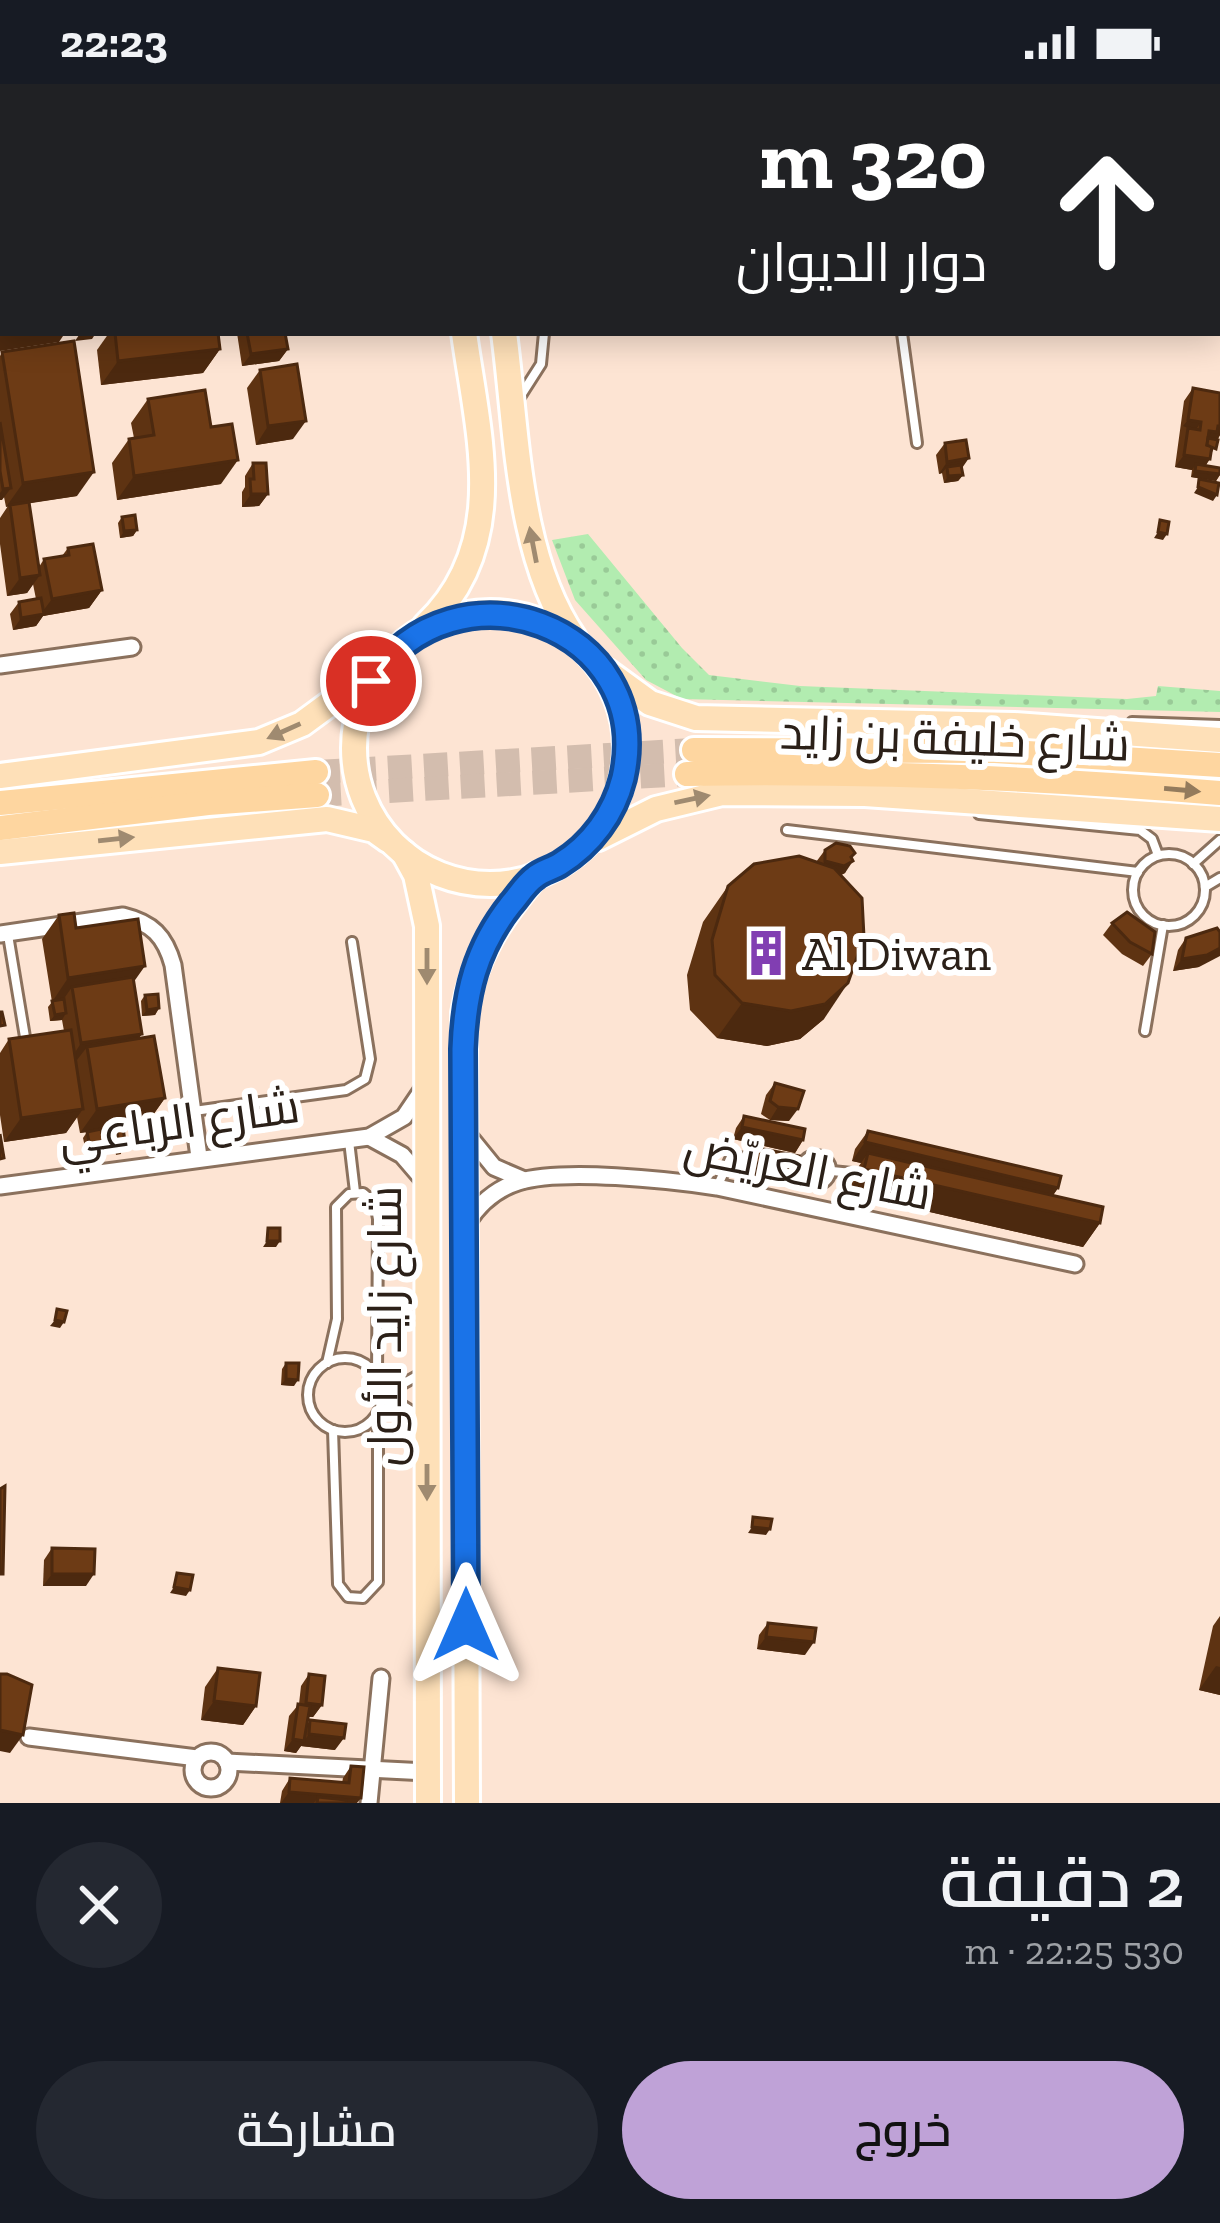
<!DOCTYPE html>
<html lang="ar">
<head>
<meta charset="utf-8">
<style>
	body { margin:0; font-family:"Zilla Slab",Cairo,serif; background:#242831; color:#f1f3f6; direction:rtl; height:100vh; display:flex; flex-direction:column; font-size:45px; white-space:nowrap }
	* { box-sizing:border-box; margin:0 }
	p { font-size:39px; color:#9ea1a6 }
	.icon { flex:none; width:66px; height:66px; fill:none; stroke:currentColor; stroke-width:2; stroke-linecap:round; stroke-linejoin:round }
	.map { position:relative; height:1719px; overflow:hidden; direction:ltr }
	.details { display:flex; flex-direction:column; background:#171b24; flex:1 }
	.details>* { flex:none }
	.guide { position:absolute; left:0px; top:0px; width:1221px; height:252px; box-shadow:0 6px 30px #0003; direction:rtl; background:#202124; color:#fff; overflow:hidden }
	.pin { position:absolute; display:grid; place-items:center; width:102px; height:102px; color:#fff; margin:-51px; border:6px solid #fff; border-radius:50%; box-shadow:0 3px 12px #0007 }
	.me { position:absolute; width:132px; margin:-66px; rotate:0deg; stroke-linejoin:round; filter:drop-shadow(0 0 9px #0008) }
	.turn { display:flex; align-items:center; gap:42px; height:252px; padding:0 36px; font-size:54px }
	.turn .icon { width:156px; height:156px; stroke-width:2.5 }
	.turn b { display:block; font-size:84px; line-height:102px }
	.round { display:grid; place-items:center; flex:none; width:126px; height:126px; border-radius:63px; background:#242831 }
	.summary { display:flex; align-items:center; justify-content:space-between; height:204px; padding:0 36px }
	h1 { font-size:72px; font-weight:600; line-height:90px }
	.cta { display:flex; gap:24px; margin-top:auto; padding:24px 36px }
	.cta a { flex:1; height:138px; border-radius:72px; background:#bfa2d7; color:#111; font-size:48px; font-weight:600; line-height:138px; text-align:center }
	.cta a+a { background:#242831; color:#f1f3f6 }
	.status { display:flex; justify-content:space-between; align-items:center; height:84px; padding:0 60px; background:#171b24; direction:ltr }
	.status svg { height:33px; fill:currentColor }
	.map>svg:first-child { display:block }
	.garden { fill:url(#garden-dots) }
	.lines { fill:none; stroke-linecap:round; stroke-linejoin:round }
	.trunk-tunnel { stroke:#d3bdae; stroke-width:24; stroke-dasharray:24 12; stroke-linecap:butt }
	.service-casing { stroke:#8b715d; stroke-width:14 }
	.minor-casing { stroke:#8b715d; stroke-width:21 }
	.primary-casing { stroke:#fff; stroke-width:30 }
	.trunk-casing { stroke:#fff; stroke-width:30 }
	.service { stroke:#fff; stroke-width:8 }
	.minor { stroke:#fff; stroke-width:15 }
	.primary { stroke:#fee0b8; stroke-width:24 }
	.trunk { stroke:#fed6a0; stroke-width:24 }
	.wall { fill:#5e3312 }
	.shaded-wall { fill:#4c290f }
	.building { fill:#6d3b15; stroke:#4c290f; stroke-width:3 }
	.oneway { fill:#9f8a70 }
	.oneway2 { fill:#947b5c }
	.route-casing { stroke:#114b97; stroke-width:30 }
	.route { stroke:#1a73e8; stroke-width:21 }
	.labels { text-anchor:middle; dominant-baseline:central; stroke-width:12; stroke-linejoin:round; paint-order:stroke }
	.street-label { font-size:48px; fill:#2b2018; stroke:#fff }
	.poi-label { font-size:48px; fill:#2b2018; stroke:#fff; text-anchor:start }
</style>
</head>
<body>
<div class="status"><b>22:23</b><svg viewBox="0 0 49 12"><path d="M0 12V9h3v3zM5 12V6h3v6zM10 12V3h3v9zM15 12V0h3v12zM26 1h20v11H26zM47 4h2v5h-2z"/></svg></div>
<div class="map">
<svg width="1220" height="1719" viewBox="0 0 1220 1719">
	<defs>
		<pattern id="garden-dots" width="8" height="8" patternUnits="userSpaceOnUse" patternTransform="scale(3)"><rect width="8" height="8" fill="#b2ecb0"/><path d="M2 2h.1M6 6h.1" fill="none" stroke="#99ca97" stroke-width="1.8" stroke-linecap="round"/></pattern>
	</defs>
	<rect width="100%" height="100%" fill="#fde4d3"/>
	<polygon class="garden" points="588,450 682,564 709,591 800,602 1127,615 1156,612 1158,602 1220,607 1220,628 682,615 646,596 575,516 552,456"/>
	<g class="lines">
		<g class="trunk-tunnel">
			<polyline points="316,688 694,666"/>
			<polyline points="317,711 687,690"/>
		</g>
		<defs>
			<g id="service">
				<polyline points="570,0 574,3"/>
				<polyline points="657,0 658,3"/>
				<polyline points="756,0 757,3"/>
				<polyline points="869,0 869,3"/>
				<polyline points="632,3 651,0"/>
				<polyline points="902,249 917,359"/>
				<polyline points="518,316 541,280 544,249"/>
				<polyline points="1132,638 1220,641"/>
				<polyline points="979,730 1140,746 1152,755 1158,771"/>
				<polyline points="787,746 1138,788"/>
				<circle cx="1169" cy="806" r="36"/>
				<polyline points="1193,780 1220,756"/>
				<polyline points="1205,803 1220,794"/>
				<polyline points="8,851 26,959"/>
				<polyline points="1145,947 1163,841"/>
				<polyline points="194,1027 346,1006 365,995 370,975 352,858"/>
				<polyline points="349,1057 355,1108"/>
				<circle cx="816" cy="1086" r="15"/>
				<polyline points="832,1087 862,1090"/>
				<polyline points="717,1103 731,1073 758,1074"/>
				<circle cx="345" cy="1311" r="37"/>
				<polyline points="327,1279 337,1235 336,1123 349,1110 363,1109 375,1119 378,1135 377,1292"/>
				<polyline points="381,1297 401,1301 422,1289"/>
				<polyline points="381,1325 402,1321 421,1333"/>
				<polyline points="333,1346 338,1500 348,1513 363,1514 378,1498 378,1329"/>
			</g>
			<g id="minor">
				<polyline points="0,581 132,563"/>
				<path d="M0,850L123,832C152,839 165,852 173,881L199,1073"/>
				<polyline points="468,1051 494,1083 524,1096"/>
				<polyline points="369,1053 402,1071 426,1099"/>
				<polyline points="0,1102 369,1053 404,1033 423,1005"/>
				<path d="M467,1139C479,1120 496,1105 518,1098C562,1084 669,1096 717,1103L1075,1180"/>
				<polyline points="29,1653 197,1674"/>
				<circle cx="211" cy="1686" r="18"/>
				<polyline points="227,1678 427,1688"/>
				<polyline points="369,1719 381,1594"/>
			</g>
			<g id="primary">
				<polyline points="430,0 431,3"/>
				<polyline points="470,0 471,3"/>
				<path d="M504,249C517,346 517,472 574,554"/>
				<circle cx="490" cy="664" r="136"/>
				<path d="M426,541C511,460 478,351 464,249"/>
				<polyline points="606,587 650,619 696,634 1014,641 1220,656"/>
				<polyline points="0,692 259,658 302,640 374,587"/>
				<polyline points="598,754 656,725 722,709 865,710 1220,735"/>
				<polyline points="0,768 327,735 374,746 388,756"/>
				<polyline points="404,769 416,791 427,842 428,1719"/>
				<path d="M467,1719L464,929C474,872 499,835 536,791"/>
			</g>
			<g id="trunk">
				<polyline points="694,666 995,667 1220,681"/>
				<path d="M687,690C866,687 1042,694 1220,709"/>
				<polyline points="0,719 316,688"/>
				<polyline points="0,744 208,719 317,711"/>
			</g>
		</defs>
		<use href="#service" class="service-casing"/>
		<use href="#minor" class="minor-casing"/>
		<use href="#primary" class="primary-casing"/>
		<use href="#trunk" class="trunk-casing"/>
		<use href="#service" class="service"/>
		<use href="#minor" class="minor"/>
		<use href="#primary" class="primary"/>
		<use href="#trunk" class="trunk"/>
	</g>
	<g class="wall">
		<polygon points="109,249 218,249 220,265 203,289 101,301 97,266"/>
		<polygon points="237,249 285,249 288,265 279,277 242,282"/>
		<polygon points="2,268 77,412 29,419 39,483 44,475 62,472 68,464 102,506 89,524 43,532 36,542 13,546 10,530 19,518 36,515 33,500 27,509 7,512 0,460 0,434 8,422 6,423 4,413 0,416 0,272"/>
		<polygon points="260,286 293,355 256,361 247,304"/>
		<polygon points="1193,304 1220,309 1220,351 1206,381 1220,391 1216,397 1191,393 1192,386 1175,383 1184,317"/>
		<polygon points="148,315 221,400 117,416 112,379 129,355 134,354 131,339"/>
		<polygon points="945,359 962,385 963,391 958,397 944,399 942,389 939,390 936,371"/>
		<polygon points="253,379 268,410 259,422 242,423 242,408 245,403 245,392"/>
		<polygon points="122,433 137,446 133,452 120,454 118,439"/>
		<polygon points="825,766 851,774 845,789 841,791 824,935 800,955 767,962 717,954 690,926 687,891 703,838 728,802 816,778"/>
		<polygon points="59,831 76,844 134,898 139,954 165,1014 148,1038 122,1042 121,1070 116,1071 111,1044 101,1046 99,1065 86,1068 83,1054 87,1048 80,1049 77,1033 66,1049 4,1058 0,1031 0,969 9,955 64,947 62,936 50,937 48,923 52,918 42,855"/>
		<polygon points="1112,839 1152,870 1143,882 1122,870 1103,851"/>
		<polygon points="1186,854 1199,883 1173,887 1178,866"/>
		<polygon points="145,911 159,924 155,931 142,932 141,917"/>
		<polygon points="775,999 789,1037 770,1036 761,1030 766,1011"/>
		<polygon points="744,1032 803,1056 795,1069 733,1055 736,1044"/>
		<polygon points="868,1047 1058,1104 1053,1111 1100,1139 1083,1163 847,1109 851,1093 861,1079 852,1077 855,1065"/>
		<polygon points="758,1064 787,1099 746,1090 749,1076"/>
		<polygon points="286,1279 294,1302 281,1301 282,1285"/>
		<polygon points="52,1464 86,1502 43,1502 44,1476"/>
		<polygon points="1220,1532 1220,1611 1199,1606 1213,1542"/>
		<polygon points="768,1539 805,1571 757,1565 759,1551"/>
		<polygon points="218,1584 256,1622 243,1641 201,1636 205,1603"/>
		<polygon points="309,1590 322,1621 313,1633 308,1633 307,1641 310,1636 335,1666 301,1662 296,1669 284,1667 289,1632 299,1620 301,1602"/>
		<polygon points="351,1682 357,1719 280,1719 282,1707 290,1694 342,1699 343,1694"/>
	</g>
	<g class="shaded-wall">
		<polygon points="0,0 28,0 26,3 3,3 3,12 0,12"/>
		<polygon points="1034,0 1067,0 1065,3 1032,3"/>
		<polygon points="0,245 3,245 3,249 65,249 59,258 0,267"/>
		<polygon points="96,249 92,255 75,257 79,251"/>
		<polygon points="220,265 203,289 101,301 118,277"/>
		<polygon points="288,265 279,277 242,282 251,270"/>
		<polygon points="1188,336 1201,338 1193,350 1188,344 1183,342"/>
		<polygon points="306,337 293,355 256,361 268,342"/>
		<polygon points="1218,342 1220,342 1220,351 1217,355 1201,359 1209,347"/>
		<polygon points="1184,371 1210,375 1202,387 1196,380 1192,386 1175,383"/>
		<polygon points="969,374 960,387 947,383 942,389 939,390 947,378"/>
		<polygon points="238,376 221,400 117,416 134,392"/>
		<polygon points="1195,387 1220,390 1216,397 1191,393"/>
		<polygon points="94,388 77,412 6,423 23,399"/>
		<polygon points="963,391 958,397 944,399 948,392"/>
		<polygon points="1198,403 1217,411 1213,417 1194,409"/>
		<polygon points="11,404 2,416 0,416 0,409 3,405"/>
		<polygon points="251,410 268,410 259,422 242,423"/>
		<polygon points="137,446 133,452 120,454 124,447"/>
		<polygon points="1158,448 1167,450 1163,456 1154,454"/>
		<polygon points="40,491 27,509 7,512 20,494"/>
		<polygon points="102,506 89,524 43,532 36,542 13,546 21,534 40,531 52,515"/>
		<polygon points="855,769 847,780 853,777 845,789 835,794 816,789 825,777"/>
		<polygon points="1220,864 1220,872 1199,883 1173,887 1182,875"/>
		<polygon points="145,882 128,906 72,903 63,916 52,918 68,894"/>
		<polygon points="848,899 824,935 800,955 767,962 717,954 742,919"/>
		<polygon points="159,924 155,931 142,932 147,926"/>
		<polygon points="66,929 62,936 50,937 55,931"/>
		<polygon points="142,950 129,968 87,963 77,976 69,978 81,959"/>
		<polygon points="165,1014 148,1038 116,1043 115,1038 111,1044 80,1049 97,1025"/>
		<polygon points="778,1023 798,1025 789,1037 770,1036"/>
		<polygon points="83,1025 66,1049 4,1058 21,1034"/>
		<polygon points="742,1043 803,1056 795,1069 733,1055"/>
		<polygon points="865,1058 1058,1104 1046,1122 868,1069 861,1079 852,1077"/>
		<polygon points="104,1059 99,1065 86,1068 90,1062"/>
		<polygon points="755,1078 796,1087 787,1099 746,1090"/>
		<polygon points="864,1085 1100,1139 1083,1163 847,1109"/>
		<polygon points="267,1157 280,1157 276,1163 263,1163"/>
		<polygon points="55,1236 64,1238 60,1244 50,1242"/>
		<polygon points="286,1295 298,1296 294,1302 281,1301"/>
		<polygon points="752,1443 770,1445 766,1451 748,1449"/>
		<polygon points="52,1490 94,1490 86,1502 43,1502"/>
		<polygon points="174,1503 190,1506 186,1512 170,1509"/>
		<polygon points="766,1553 814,1558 805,1571 757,1565"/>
		<polygon points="1216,1582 1220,1583 1220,1611 1199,1606"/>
		<polygon points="214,1617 256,1622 243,1641 201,1636"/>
		<polygon points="306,1619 322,1621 313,1633 298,1631"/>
		<polygon points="0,1646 23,1651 10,1669 0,1667"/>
		<polygon points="309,1650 344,1654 335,1666 301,1662 296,1669 284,1667 293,1655 304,1657"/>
		<polygon points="289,1708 361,1714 357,1719 317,1719 318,1713 314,1719 281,1719"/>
	</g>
	<g class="building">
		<rect x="1113" y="0" width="24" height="3"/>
		<polygon points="1137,0 1154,0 1154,3 1136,3"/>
		<polygon points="3,6 3,96 0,97 0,7"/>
		<rect x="0" y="101" width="3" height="75"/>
		<rect x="0" y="179" width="3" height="66"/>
		<polygon points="115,249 218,249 220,265 118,277"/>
		<polygon points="247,249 285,249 288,265 251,270"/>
		<polygon points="74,257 94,388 23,399 2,268"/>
		<polygon points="297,280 306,337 268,342 260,286"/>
		<polygon points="1193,304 1220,309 1220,342 1218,342 1217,348 1209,347 1207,361 1212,362 1210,375 1184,371 1188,344 1200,346 1201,338 1188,336"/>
		<polygon points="205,306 211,343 232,340 238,376 134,392 129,355 154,351 148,315"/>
		<polygon points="0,338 11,404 3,405 0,387"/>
		<polygon points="1208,354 1218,356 1216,365 1207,361"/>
		<polygon points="966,356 969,374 947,378 945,359"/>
		<polygon points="253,379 266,379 268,410 251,410 250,395 254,395"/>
		<polygon points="1196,380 1220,384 1220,390 1195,387"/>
		<polygon points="961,381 963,391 948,392 947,383"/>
		<polygon points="1199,395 1219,399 1217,411 1198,403"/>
		<polygon points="29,418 40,491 20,494 10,421"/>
		<polygon points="135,431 137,446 124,447 122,433"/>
		<polygon points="1160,436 1169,438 1167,450 1158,448"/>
		<polygon points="93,460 102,506 52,515 44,475 69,471 68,464"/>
		<polygon points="41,514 44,530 21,534 19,518"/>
		<polygon points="836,759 850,762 855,769 851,773 853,777 844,782 825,777 825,766"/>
		<polygon points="799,772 834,784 862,814 864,853 848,899 825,920 791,927 742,919 715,891 712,856 728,802 754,780"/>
		<polygon points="1127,828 1155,848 1152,870 1130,858 1112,839"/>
		<polygon points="74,829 76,844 138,835 145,882 68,894 59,831"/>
		<polygon points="1217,844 1220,848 1220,864 1207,871 1182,875 1186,854"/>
		<polygon points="133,893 142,950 81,959 72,903"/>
		<polygon points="158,910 159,924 147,926 145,911"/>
		<polygon points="64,915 66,929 55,931 52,917"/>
		<polygon points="0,928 2,928 5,941 0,942"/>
		<polygon points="71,946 83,1025 21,1034 9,955"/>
		<polygon points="154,952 165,1014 97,1025 87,963"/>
		<polygon points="775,999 804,1007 798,1025 778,1023 770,1017"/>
		<polygon points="744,1032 805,1045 803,1056 742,1043"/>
		<polygon points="122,1037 126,1064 120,1065 115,1038"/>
		<polygon points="101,1045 104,1059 90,1062 87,1048"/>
		<polygon points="868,1047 1061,1092 1058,1104 865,1058"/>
		<polygon points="0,1050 4,1074 0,1075"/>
		<polygon points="758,1064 799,1072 796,1087 755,1078"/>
		<polygon points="868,1069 1103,1123 1100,1139 864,1085"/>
		<polygon points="268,1144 280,1144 280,1157 267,1157"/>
		<polygon points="57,1225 67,1227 64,1238 55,1236"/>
		<polygon points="286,1279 299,1279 298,1296 286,1295"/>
		<polygon points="5,1402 3,1490 0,1490 0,1405"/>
		<polygon points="753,1433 772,1435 770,1445 752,1443"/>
		<polygon points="52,1464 95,1465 94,1490 52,1490"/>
		<polygon points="177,1489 193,1491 190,1506 174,1503"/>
		<polygon points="768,1539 816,1544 814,1558 766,1553"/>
		<polygon points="218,1584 260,1589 256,1622 214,1617"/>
		<polygon points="0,1590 7,1590 32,1601 23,1651 0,1646"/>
		<polygon points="309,1590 325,1592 322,1621 306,1619"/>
		<polygon points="298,1620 310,1622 304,1657 293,1655"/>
		<polygon points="310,1636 346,1640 344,1654 309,1650"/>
		<polygon points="351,1682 364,1683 361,1714 289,1708 290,1694 349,1699"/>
		<polygon points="318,1713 346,1716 346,1719 317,1719"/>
	</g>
	<defs><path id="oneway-solid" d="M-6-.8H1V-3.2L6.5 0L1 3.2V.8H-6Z" transform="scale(3)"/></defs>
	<g class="oneway">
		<use href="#oneway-solid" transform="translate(533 461) rotate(-101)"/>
		<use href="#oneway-solid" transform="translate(284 647) rotate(156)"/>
		<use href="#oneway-solid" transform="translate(692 715) rotate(-12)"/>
		<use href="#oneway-solid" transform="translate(116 755) rotate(-6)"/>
		<use href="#oneway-solid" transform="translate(427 882) rotate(90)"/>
		<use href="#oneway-solid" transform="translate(427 1398) rotate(90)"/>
	</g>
	<use class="oneway2" href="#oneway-solid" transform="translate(1182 706) rotate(5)"/>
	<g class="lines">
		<defs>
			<path id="route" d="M371,597C455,469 657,542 623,694C614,730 591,761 560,780C552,785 542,787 535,793C526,799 518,812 511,820C476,864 465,909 463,965L466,1541"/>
		</defs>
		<use href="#route" class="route-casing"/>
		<use href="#route" class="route"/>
	</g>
	<defs>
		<symbol id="building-bare" viewBox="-9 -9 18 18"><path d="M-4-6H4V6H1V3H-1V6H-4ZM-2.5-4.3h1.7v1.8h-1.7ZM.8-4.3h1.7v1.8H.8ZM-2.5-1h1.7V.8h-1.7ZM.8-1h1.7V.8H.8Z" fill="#813eb2" stroke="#fff" stroke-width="2.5" paint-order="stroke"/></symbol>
	</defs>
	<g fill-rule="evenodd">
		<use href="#building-bare" x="733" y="836" width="66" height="66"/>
	</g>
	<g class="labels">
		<g class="street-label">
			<text transform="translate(955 654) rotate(2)">شارع خليفة بن زايد</text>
			<text transform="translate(179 1038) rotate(-8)">شارع الرباعي</text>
			<text transform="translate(808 1086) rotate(11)">شارع العريّض</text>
			<text transform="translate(384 1242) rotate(-90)">شارع زايد الأول</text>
		</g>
		<g class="poi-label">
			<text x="802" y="869">Al Diwan</text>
		</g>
	</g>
</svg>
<div class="pin" style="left:371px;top:597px;background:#d93025"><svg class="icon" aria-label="arrive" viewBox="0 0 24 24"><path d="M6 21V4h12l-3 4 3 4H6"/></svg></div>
<svg class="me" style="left:466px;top:1541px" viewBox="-20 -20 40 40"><path d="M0-17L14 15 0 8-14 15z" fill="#1a73e8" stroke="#fff" stroke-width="4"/></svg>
<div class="guide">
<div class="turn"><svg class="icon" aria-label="ahead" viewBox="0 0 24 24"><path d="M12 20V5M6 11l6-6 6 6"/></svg><div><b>320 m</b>دوار الديوان</div></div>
</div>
</div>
<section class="details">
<div class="summary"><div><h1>2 دقيقة</h1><p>530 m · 22:25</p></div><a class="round"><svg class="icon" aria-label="close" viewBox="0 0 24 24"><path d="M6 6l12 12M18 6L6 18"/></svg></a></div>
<div class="cta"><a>خروج</a><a>مشاركة</a></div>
</section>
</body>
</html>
